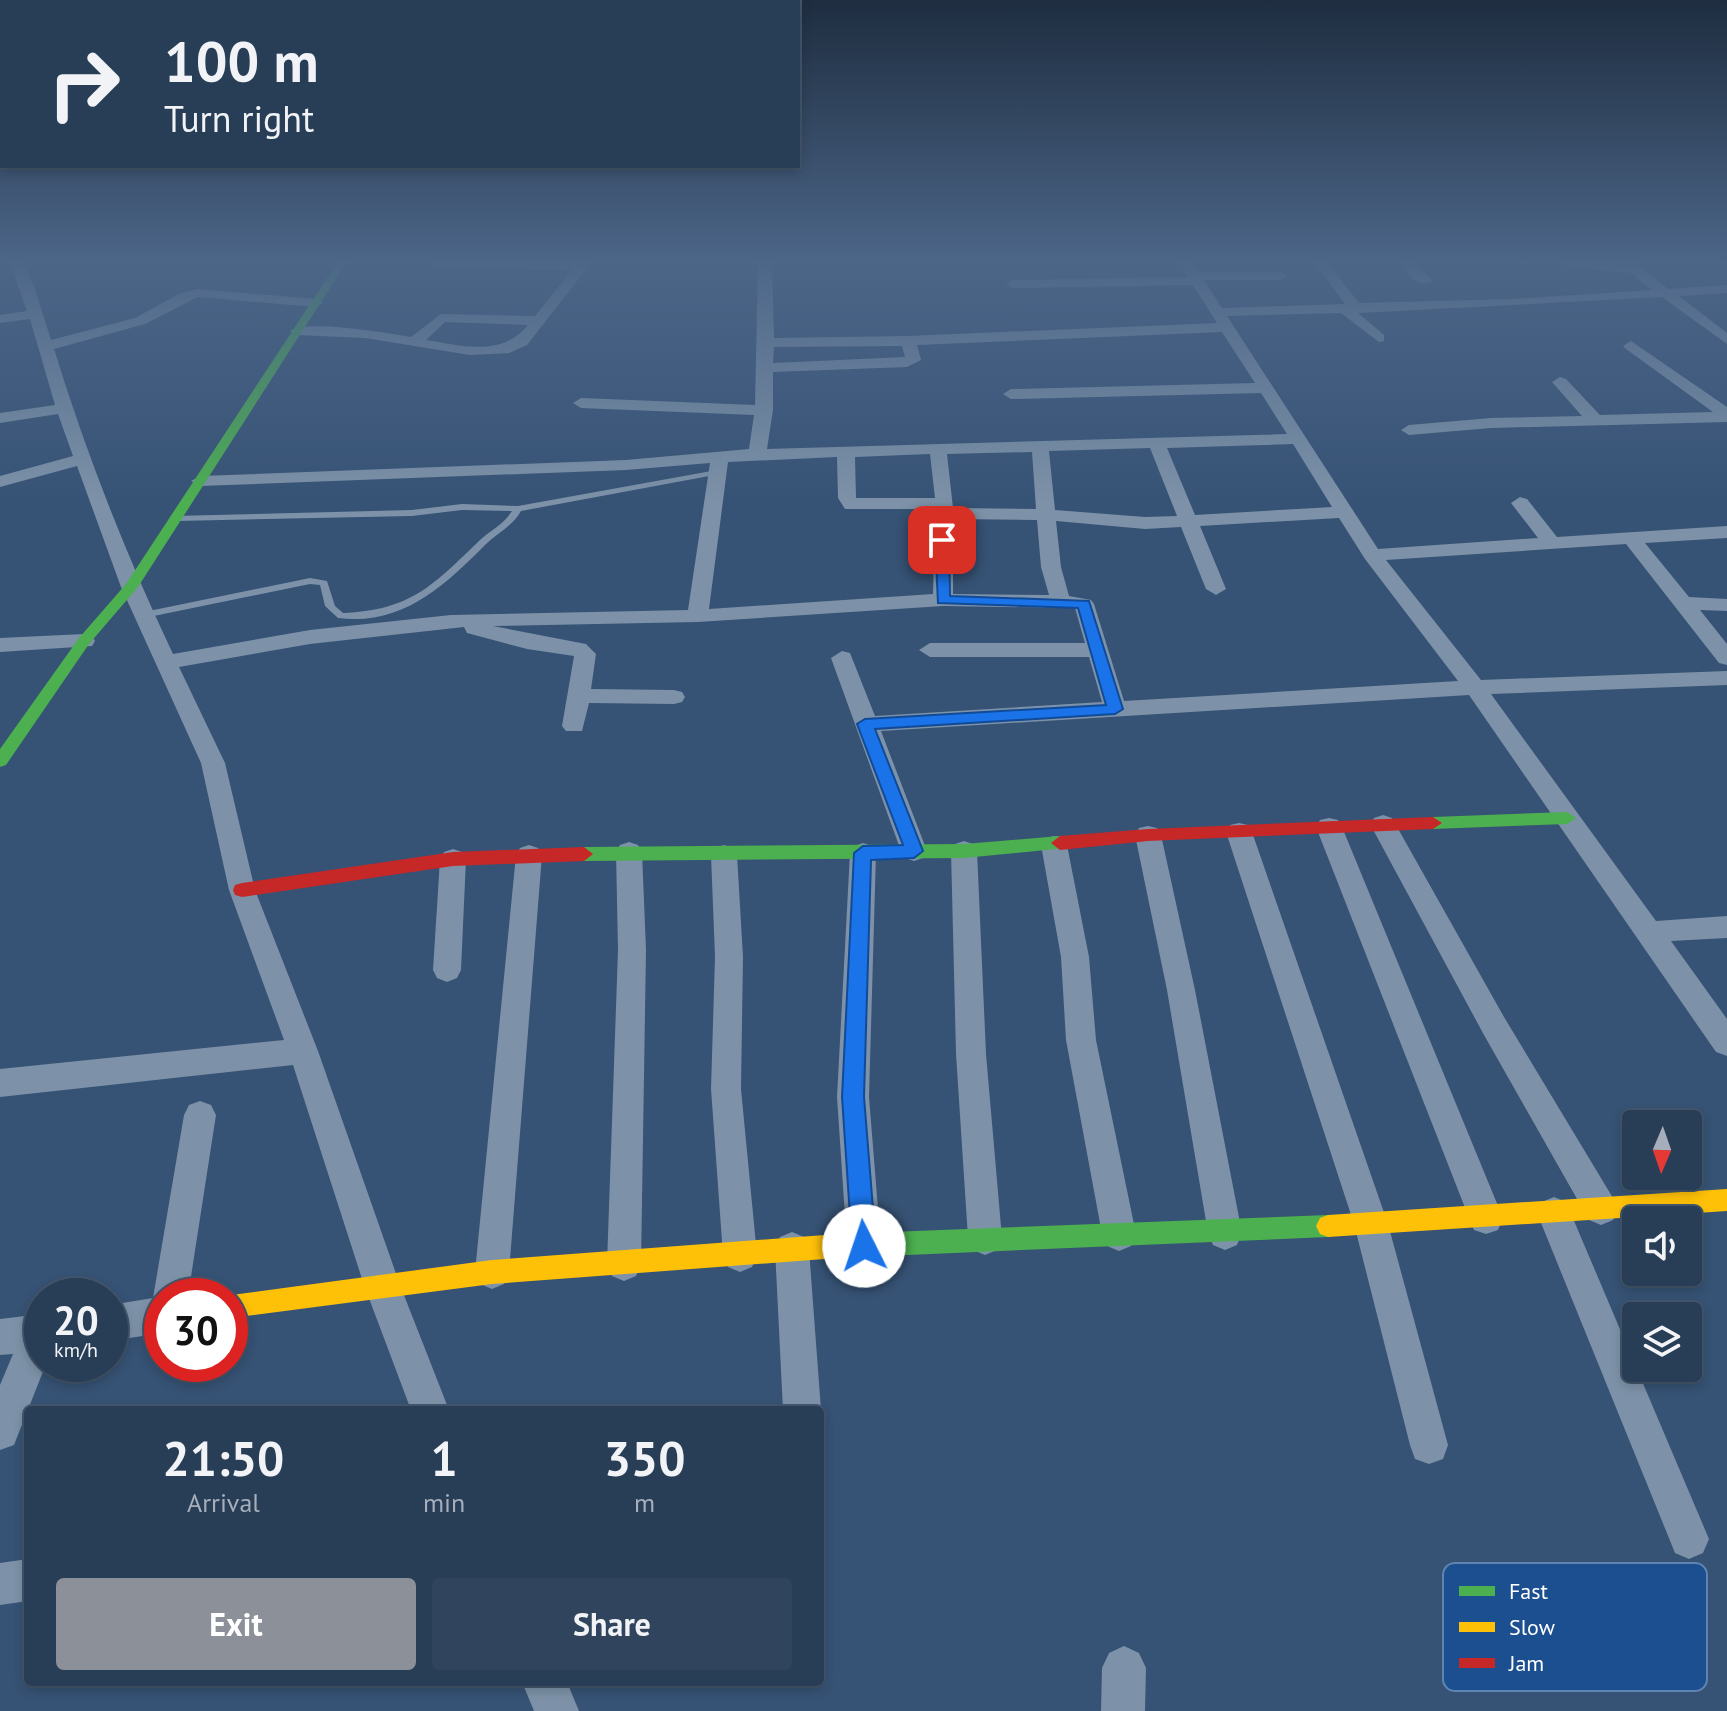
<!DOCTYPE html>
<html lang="en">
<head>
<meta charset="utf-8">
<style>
	body { margin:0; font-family:"PT Sans",sans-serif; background:#30455d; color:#f1f3f6; height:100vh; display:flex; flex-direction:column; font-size:30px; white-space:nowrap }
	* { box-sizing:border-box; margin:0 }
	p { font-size:26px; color:#a5aeba }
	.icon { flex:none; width:44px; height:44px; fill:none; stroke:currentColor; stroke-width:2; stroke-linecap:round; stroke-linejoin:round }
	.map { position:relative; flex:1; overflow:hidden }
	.drawer { position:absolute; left:24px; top:1406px; width:800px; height:280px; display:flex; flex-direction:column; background:#283e57; border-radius:8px; box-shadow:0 4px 12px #0003,0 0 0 2px #44576d }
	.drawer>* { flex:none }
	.hud { position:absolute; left:0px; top:0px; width:800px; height:168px; box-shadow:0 4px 12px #0003,0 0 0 2px #44576d; background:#283e57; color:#f1f3f6; overflow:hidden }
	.needle { width:52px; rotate:182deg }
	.buttons { position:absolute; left:1622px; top:1110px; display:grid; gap:16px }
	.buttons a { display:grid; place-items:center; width:80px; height:80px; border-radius:8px; background:#283e57; box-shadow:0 4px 12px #0003,0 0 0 2px #44576d; font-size:40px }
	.speed { position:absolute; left:24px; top:1278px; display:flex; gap:16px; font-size:40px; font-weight:700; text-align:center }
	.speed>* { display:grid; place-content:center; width:104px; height:104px; border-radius:50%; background:#283e57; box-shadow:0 4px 12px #0003,0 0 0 2px #44576d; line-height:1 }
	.speed small { font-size:20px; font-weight:400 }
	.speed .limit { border:12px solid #d22; background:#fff; color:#111 }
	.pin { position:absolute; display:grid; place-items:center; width:68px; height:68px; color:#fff; margin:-34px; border-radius:16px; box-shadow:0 4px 12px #0006 }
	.me { position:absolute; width:88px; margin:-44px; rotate:356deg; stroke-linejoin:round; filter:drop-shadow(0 0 6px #0008) }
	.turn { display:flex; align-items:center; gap:28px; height:168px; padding:0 32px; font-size:36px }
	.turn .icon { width:104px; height:104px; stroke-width:2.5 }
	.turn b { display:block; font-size:56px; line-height:68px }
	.eta { display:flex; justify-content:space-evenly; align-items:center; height:136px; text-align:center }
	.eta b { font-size:48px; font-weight:700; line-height:56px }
	.button { display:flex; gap:16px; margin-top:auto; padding:16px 32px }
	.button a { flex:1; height:92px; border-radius:8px; background:#8c9099; color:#fff; font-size:32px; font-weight:700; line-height:92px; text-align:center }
	.button a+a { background:#30455d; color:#f1f3f6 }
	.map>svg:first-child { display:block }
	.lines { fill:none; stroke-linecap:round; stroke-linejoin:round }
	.lane { fill:#7d92a8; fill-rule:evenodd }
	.street { fill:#7d92a8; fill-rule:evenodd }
	.fast { fill:#4caf50; fill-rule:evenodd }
	.slow { fill:#ffc107; fill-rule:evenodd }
	.jam { fill:#c62828; fill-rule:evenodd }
	.route { fill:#1a73e8; stroke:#114b97; stroke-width:2 }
	.key { fill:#1b4f8f; stroke:#5f84b1; stroke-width:2 }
	.key-label { font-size:22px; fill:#fff }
</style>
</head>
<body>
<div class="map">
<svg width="1727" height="1711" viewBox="0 0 1727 1711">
	<rect width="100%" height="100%" fill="#365274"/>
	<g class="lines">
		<path class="lane" d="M717,470H720V474L521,511C512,527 497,533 485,545C443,587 402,626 338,618L325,606L320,585L310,584L144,618L139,615L144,612L310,578L327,581L335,606L343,613C412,610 433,585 480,540C491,530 504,524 512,511L462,510L412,516L177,521L174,520V516L412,510L462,504L518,506Z"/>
		<g class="street">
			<path d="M10,263H23L34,286L51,340L135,318L179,294L197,289L316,299L323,303L316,307L198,297L145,324L54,349C86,453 126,555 173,654L310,630L451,615L688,610L710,463L626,470L200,486L191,481L200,476L626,460L749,449L754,415L581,408L573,403L581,398L755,405L758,263H772L774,338L908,336L1217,323L1193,285L1013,288L1006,284L1013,280L1188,277L1180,263H1193L1198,272H1281L1288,276L1281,280H1204L1222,308L1345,304L1315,263H1328L1359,303L1514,299L1652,290L1631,273L1568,267L1562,263H1635L1668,289L1727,285V293L1679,296L1727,333V344L1662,297L1358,313L1384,335V341L1379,342L1341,313L1227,316L1378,549L1538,538L1511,503L1520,497L1527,499L1557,537L1727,526V538L1645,543L1689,597L1727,599V611L1700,610L1727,644V665L1719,663L1626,544L1386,560L1481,680L1727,671V685L1491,694L1656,921L1727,916V938L1671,941L1727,1019V1056L1716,1052L1469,695L881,731L927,851L923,858L914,861L905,858L901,851L831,658L842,651L850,653L875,716L1102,702L1089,657H930L919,650L930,643H1085L1075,608L943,606L698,622L493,626L586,644L596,654L591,689L674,690L682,692L685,697L682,702L674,704L589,703L582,731H566L562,726L574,656L527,649L467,633L464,627L310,644L179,667L225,763L255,890L318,1051L400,1285L449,1410H411L364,1285L293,1065L0,1097V1069L284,1040L229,890L201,763L121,587L77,466L0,487V476L73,456L58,414L0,423V413L55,405L30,319L0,323V315L27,311ZM1222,332L1255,383L1011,389L1003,394L1011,399L1261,393L1287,434L767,449L773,410V372L907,367L921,360L917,345ZM902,346L905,357L773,363L774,347ZM1293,444L1332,507L1195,515L1167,448ZM1150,448L1177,516L1145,517L1055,510L1049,451ZM1032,452L1036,509L953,508L947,454ZM930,454L935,498H856L855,457ZM837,457L838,498L845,509H935L933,594L709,609L728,462ZM1339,518L1365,559L1458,681L1124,701L1094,604L1091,600L1069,596L1061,567L1056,521L1145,529L1181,527L1206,589L1216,595L1226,589L1200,526ZM953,519L1037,520L1041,567L1049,595L953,594Z"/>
			<path d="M428,263H591L527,345L509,353L470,355L365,338L297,335L290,331C305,319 389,333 411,337L441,314L535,316L572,270L434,267ZM445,322L528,325C502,357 463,346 426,340Z"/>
			<polygon points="1401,263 1414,263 1433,281 1421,284 1411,278"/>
			<polygon points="1631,341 1727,407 1727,422 1491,428 1409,435 1401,430 1409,425 1491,418 1582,416 1552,382 1560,377 1566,379 1600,415 1713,412 1626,349 1623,346"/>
			<polygon points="84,634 92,636 95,641 92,646 0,652 0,638"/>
			<polygon points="1383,815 1392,818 1504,1017 1613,1198 1618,1209 1613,1220 1601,1225 1589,1220 1484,1035 1370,824 1374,818"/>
			<polygon points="1329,818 1338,820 1342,827 1503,1218 1498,1230 1486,1234 1474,1230 1469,1218 1316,827 1320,820"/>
			<polygon points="1239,823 1248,825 1252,832 1388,1224 1448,1445 1443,1459 1429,1464 1415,1459 1410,1445 1354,1224 1226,832 1230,825"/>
			<polygon points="1148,826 1157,828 1161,835 1195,990 1242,1233 1237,1245 1225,1250 1213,1245 1208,1233 1167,990 1135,835 1139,828"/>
			<polygon points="1054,836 1063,838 1067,845 1089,957 1096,1040 1136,1234 1131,1246 1119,1251 1107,1246 1102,1234 1066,1040 1061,957 1041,845 1045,838"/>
			<polygon points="964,841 973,844 977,851 986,1054 1002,1238 997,1250 985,1255 973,1250 968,1238 956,1054 951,851 955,844"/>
			<polygon points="629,842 638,845 642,852 646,950 641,1264 636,1276 624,1281 612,1276 607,1264 618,950 616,852 620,845"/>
			<polygon points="863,843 872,846 876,853 869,1097 881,1246 876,1258 864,1263 852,1258 847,1246 837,1097 850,853 854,846"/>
			<polygon points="529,845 538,848 542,855 509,1272 504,1284 492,1289 480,1284 475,1272 516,855 520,848"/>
			<polygon points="724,845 733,848 737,855 743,957 741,1089 757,1255 752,1267 740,1272 728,1267 723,1255 711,1089 715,957 711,855 715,848"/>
			<polygon points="453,849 462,852 466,859 461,970 457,978 447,982 437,978 433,970 440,859 444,852"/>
			<polygon points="200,1101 211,1105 216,1115 188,1296 162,1296 162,1333 110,1341 110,1305 153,1298 184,1115 189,1105"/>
			<polygon points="1554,1197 1566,1202 1709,1539 1703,1553 1689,1559 1675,1553 1537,1213 1542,1202"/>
			<polygon points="792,1232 804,1237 809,1249 821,1410 820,1412 783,1410 775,1249 780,1237"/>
			<polygon points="42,1314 42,1364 46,1364 14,1445 0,1450 0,1385 13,1354 0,1355 0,1319"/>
			<polygon points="28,1559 28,1601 0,1605 0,1563"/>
			<polygon points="1124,1646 1139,1653 1146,1668 1145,1711 1101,1711 1102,1668 1109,1653"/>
			<polygon points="522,1682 567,1682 579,1711 534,1711"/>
		</g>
		<g class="fast">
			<polygon points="337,263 346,263 138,587 89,644 6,765 0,767 0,749 79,638 126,584"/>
			<polygon points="1567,812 1576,818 1567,824 1433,829 1424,823 1433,817"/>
			<polygon points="1060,836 1069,843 1066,848 964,858 584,861 575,854 584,847 964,844"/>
			<polygon points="1328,1215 1336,1218 1340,1226 1336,1234 1328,1237 838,1258 830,1254 826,1246 830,1238 838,1234"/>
		</g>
		<g class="slow">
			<polygon points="1727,1189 1727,1211 1328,1237 1320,1234 1316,1226 1320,1218 1328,1215"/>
			<polygon points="838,1234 846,1238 850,1246 846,1254 838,1258 492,1284 230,1318 230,1296 224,1296 492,1260"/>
		</g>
		<g class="jam">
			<polygon points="1433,817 1442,823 1433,829 1148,841 1060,850 1051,843 1060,836 1148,829"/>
			<polygon points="584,847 593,854 584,861 453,866 242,897 235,895 233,890 235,885 242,883 453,852"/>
		</g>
	</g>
	<linearGradient id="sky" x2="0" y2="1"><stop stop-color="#1e2d40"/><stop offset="0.52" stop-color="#4c6688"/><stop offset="1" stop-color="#4c6688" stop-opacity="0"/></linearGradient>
	<rect width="1727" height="503" fill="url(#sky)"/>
	<polygon class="route" points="942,536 949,540 950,596 1089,601 1123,709 1115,714 875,729 923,851 914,858 871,860 864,1097 876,1246 873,1255 864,1258 856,1255 852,1246 842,1097 854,853 863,846 903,845 857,724 865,719 1106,705 1078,608 938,603 935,540"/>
	<rect x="1443" y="1563" width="264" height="128" rx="12" class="key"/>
	<rect x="1459" y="1586" width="36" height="10" fill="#4caf50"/>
	<rect x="1459" y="1622" width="36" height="10" fill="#ffc107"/>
	<rect x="1459" y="1658" width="36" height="10" fill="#c62828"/>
	<g class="key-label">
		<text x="1509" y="1599">Fast</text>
		<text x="1509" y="1635">Slow</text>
		<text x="1509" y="1671">Jam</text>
	</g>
</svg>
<div class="buttons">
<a><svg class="needle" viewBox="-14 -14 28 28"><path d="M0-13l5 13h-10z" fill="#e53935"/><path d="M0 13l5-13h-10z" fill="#a5aeba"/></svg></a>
<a><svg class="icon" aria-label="sound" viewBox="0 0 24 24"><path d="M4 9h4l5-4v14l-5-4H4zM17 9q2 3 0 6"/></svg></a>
<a><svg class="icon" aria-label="layers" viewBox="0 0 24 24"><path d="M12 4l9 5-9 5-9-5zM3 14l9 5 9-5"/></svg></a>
</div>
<div class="speed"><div>20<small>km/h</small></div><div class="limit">30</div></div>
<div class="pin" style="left:942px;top:540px;background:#d93025"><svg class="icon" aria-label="arrive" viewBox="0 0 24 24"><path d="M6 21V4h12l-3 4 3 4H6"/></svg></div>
<svg class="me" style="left:864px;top:1246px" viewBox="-20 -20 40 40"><circle r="19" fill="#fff"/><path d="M0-13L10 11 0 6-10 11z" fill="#1a73e8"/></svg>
<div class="hud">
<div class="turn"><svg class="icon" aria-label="right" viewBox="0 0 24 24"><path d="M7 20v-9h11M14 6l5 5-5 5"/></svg><div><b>100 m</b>Turn right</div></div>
</div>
<section class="drawer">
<div class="eta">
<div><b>21:50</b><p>Arrival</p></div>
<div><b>1</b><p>min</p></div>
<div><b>350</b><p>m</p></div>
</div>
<div class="button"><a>Exit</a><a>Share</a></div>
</section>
</div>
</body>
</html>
